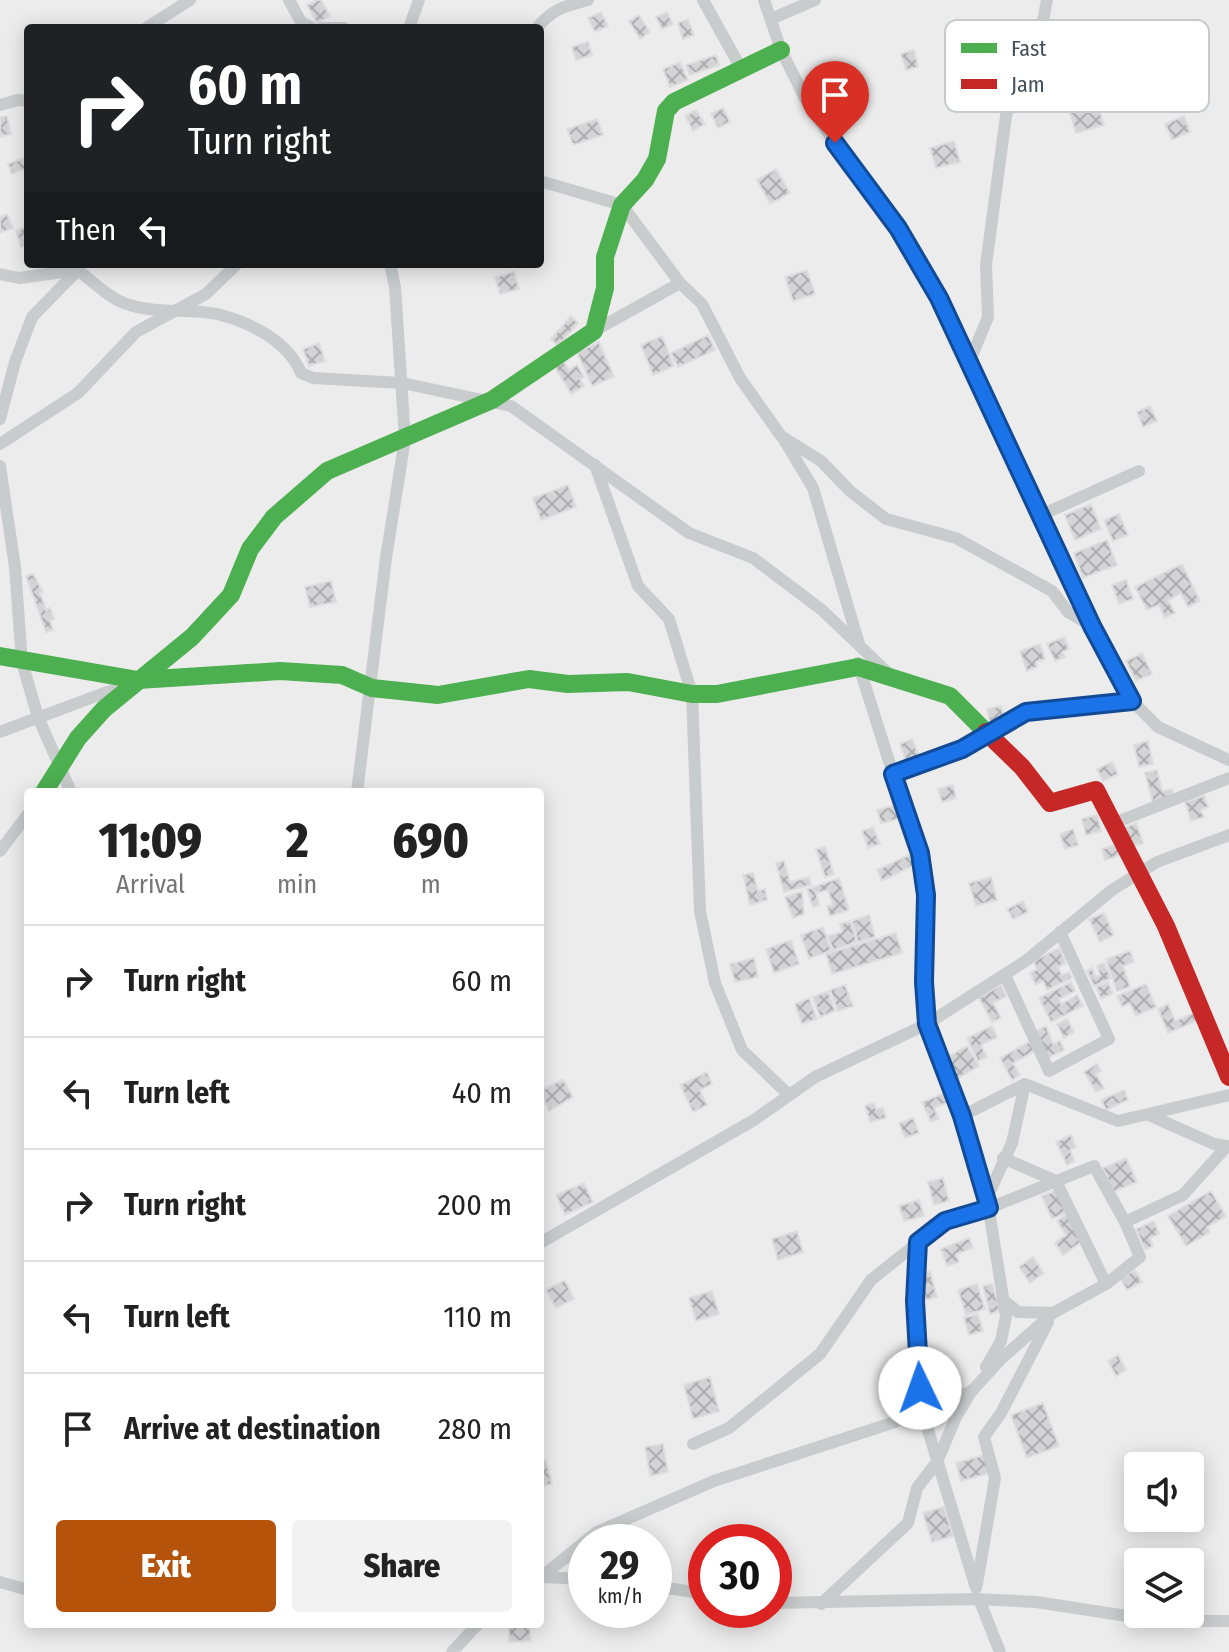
<!DOCTYPE html>
<html lang="en">
<head>
<meta charset="utf-8">
<style>
	body { margin:0; font-family:"Fira Sans Condensed",sans-serif; background:#f2f2f2; color:#222; height:100vh; display:flex; flex-direction:column; font-size:30px; white-space:nowrap }
	* { box-sizing:border-box; margin:0 }
	p { font-size:26px; color:#767676 }
	.icon { flex:none; width:44px; height:44px; fill:none; stroke:currentColor; stroke-width:2; stroke-linecap:round; stroke-linejoin:round }
	.map { position:relative; flex:1; overflow:hidden }
	.drawer { position:absolute; left:24px; top:788px; width:520px; height:840px; display:flex; flex-direction:column; background:#fff; border-radius:8px; box-shadow:0 4px 20px #0003 }
	.drawer>* { flex:none }
	.top-card { position:absolute; left:24px; top:24px; width:520px; height:244px; border-radius:8px; box-shadow:0 4px 20px #0003; background:#202124; color:#fff; overflow:hidden }
	.buttons { position:absolute; left:1124px; top:1452px; display:grid; gap:16px }
	.buttons a { display:grid; place-items:center; width:80px; height:80px; border-radius:8px; background:#fff; box-shadow:0 4px 20px #0003; font-size:40px }
	.speed { position:absolute; left:568px; top:1524px; display:flex; gap:16px; font-size:40px; font-weight:700; text-align:center }
	.speed>* { display:grid; place-content:center; width:104px; height:104px; border-radius:50%; background:#fff; box-shadow:0 4px 20px #0003; line-height:1 }
	.speed small { font-size:20px; font-weight:400 }
	.speed .limit { border:12px solid #d22; background:#fff; color:#111 }
	.pin { position:absolute; display:grid; place-items:center; width:68px; height:68px; color:#fff; margin:-82px -34px; border-radius:50% 50% 50% 0; rotate:-45deg; box-shadow:0 0 8px #0007 }
	.pin .icon { rotate:45deg }
	.me { position:absolute; width:88px; margin:-44px; rotate:357deg; stroke-linejoin:round; filter:drop-shadow(0 0 6px #0008) }
	.turn { display:flex; align-items:center; gap:28px; height:168px; padding:0 32px; font-size:36px }
	.turn .icon { width:104px; height:104px; stroke-width:2.5 }
	.turn b { display:block; font-size:56px; line-height:68px }
	.then { display:flex; align-items:center; height:76px; padding:0 32px; background:#0003; gap:16px; font-size:30px }
	.eta { display:flex; justify-content:space-evenly; align-items:center; height:136px; text-align:center }
	.eta b { font-size:48px; font-weight:800; line-height:56px }
	.primary-button { display:flex; gap:16px; margin-top:auto; padding:16px 32px }
	.primary-button a { flex:1; height:92px; border-radius:8px; background:#b45309; color:#fff; font-size:32px; font-weight:800; line-height:92px; text-align:center }
	.primary-button a+a { background:#f2f2f2; color:#222 }
	ul { padding:0; list-style:none }
	li { display:flex; align-items:center; gap:24px; height:112px; padding:0 32px; border-top:2px solid #e0e0e0 }
	li div { flex:1 }
	li b { display:block; font-size:30px }
	li em { font-style:normal }
	.map>svg:first-child { display:block }
	.building { fill:url(#building-cross-hatch); stroke:#dededf; stroke-width:2 }
	.lines { fill:none; stroke-linecap:round; stroke-linejoin:round }
	.street { stroke:#c8cccd; stroke-width:12 }
	.fast { stroke:#4caf50; stroke-width:18 }
	.jam { stroke:#c62828; stroke-width:18 }
	.route-casing { stroke:#114b97; stroke-width:20 }
	.route { stroke:#1a73e8; stroke-width:14 }
	.key { fill:#fff; stroke:#c7cacd; stroke-width:2 }
	.key-label { font-size:22px; fill:#435059 }
</style>
</head>
<body>
<div class="map">
<svg width="1229" height="1652" viewBox="0 0 1229 1652">
	<defs>
		<pattern id="building-cross-hatch" width="8" height="8" patternUnits="userSpaceOnUse" patternTransform="scale(2)"><rect width="8" height="8" fill="#d4d4d7"/><path d="M0 0l8 8M0 8l8-8" fill="none" stroke="#aeaeb1"/></pattern>
	</defs>
	<rect width="100%" height="100%" fill="#edecec"/>
	<g class="building">
		<polygon points="317,0 321,0 330,16 317,23 307,5"/>
		<polygon points="601,12 608,26 595,32 588,18"/>
		<polygon points="667,12 673,24 662,29 656,17"/>
		<polygon points="639,15 650,32 640,39 629,21"/>
		<polygon points="688,19 694,35 683,39 678,23"/>
		<polygon points="588,42 592,55 576,60 572,47"/>
		<polygon points="914,50 918,67 906,70 901,54"/>
		<polygon points="716,55 719,65 690,75 686,65"/>
		<polygon points="680,62 688,80 670,87 663,69"/>
		<polygon points="1096,97 1104,125 1076,133 1068,106"/>
		<polygon points="723,108 730,122 718,128 711,114"/>
		<polygon points="696,110 705,124 693,131 685,116"/>
		<polygon points="7,116 11,134 0,137 0,117"/>
		<polygon points="1184,116 1190,132 1172,140 1165,124"/>
		<polygon points="597,119 603,135 573,145 567,129"/>
		<polygon points="954,141 960,162 936,168 930,148"/>
		<polygon points="23,158 27,168 12,174 8,164"/>
		<polygon points="776,169 790,193 770,204 757,180"/>
		<polygon points="7,214 13,228 0,233 0,217"/>
		<polygon points="28,226 28,245 21,247 16,231"/>
		<polygon points="807,270 815,294 793,301 785,277"/>
		<polygon points="514,272 519,289 500,294 495,277"/>
		<polygon points="571,316 578,323 558,346 551,339"/>
		<polygon points="708,335 715,350 678,367 671,353"/>
		<polygon points="662,336 674,366 653,375 641,345"/>
		<polygon points="599,342 614,377 592,386 577,352"/>
		<polygon points="319,343 325,361 309,366 303,349"/>
		<polygon points="561,357 569,370 577,365 584,377 580,379 584,386 571,394 552,362"/>
		<polygon points="1150,406 1157,421 1143,427 1137,412"/>
		<polygon points="568,485 576,507 541,520 533,498"/>
		<polygon points="1091,504 1101,529 1075,540 1065,515"/>
		<polygon points="1119,514 1128,535 1113,541 1104,520"/>
		<polygon points="1107,540 1117,565 1083,578 1074,553"/>
		<polygon points="1182,564 1200,601 1188,607 1181,593 1168,600 1175,613 1165,618 1159,605 1147,610 1135,587"/>
		<polygon points="33,574 43,592 40,593 46,610 50,608 54,619 50,621 53,630 46,632 26,576"/>
		<polygon points="1126,580 1133,599 1119,604 1112,585"/>
		<polygon points="331,581 336,602 310,607 305,587"/>
		<polygon points="1064,637 1069,649 1062,652 1065,657 1055,661 1047,644"/>
		<polygon points="1040,644 1045,659 1036,662 1037,667 1027,671 1020,651"/>
		<polygon points="1142,653 1152,674 1136,681 1126,661"/>
		<polygon points="1001,706 1004,718 990,722 987,709"/>
		<polygon points="912,739 919,756 906,761 900,744"/>
		<polygon points="1148,741 1153,764 1139,767 1134,745"/>
		<polygon points="1112,762 1118,774 1103,781 1097,769"/>
		<polygon points="1157,770 1162,791 1172,789 1174,797 1153,803 1145,773"/>
		<polygon points="953,785 956,798 942,802 938,789"/>
		<polygon points="1204,796 1208,807 1201,810 1204,817 1191,821 1185,802"/>
		<polygon points="900,804 903,818 881,823 877,810"/>
		<polygon points="1097,815 1101,831 1086,835 1082,819"/>
		<polygon points="1136,823 1143,843 1128,848 1121,829"/>
		<polygon points="873,827 880,844 868,848 862,831"/>
		<polygon points="1073,829 1078,845 1065,849 1060,834"/>
		<polygon points="1118,844 1121,855 1105,860 1102,849"/>
		<polygon points="825,847 834,874 825,877 816,849"/>
		<polygon points="913,853 918,863 882,881 877,870"/>
		<polygon points="784,861 790,882 809,877 811,885 784,892 776,863"/>
		<polygon points="753,873 758,891 765,889 767,900 750,905 743,875"/>
		<polygon points="991,877 997,900 976,906 969,883"/>
		<polygon points="839,878 849,910 830,916 827,906 833,905 828,890 816,893 819,905 813,907 807,889"/>
		<polygon points="802,891 804,914 793,918 785,897"/>
		<polygon points="1023,901 1028,912 1013,919 1007,909"/>
		<polygon points="1104,913 1114,935 1100,942 1089,919"/>
		<polygon points="869,915 875,937 858,942 852,921"/>
		<polygon points="850,921 857,942 833,950 828,936 842,932 840,924"/>
		<polygon points="823,927 831,951 809,958 801,935"/>
		<polygon points="896,933 902,953 832,974 826,954"/>
		<polygon points="791,940 799,964 774,973 766,949"/>
		<polygon points="1059,948 1066,963 1058,967 1062,975 1069,972 1072,978 1047,990 1043,981 1036,985 1030,973 1037,969 1033,961"/>
		<polygon points="1130,951 1134,962 1123,966 1130,987 1117,991 1106,959"/>
		<polygon points="754,958 758,977 735,982 730,964"/>
		<polygon points="1104,963 1111,978 1094,986 1087,971 1092,968 1096,977 1100,975 1097,966"/>
		<polygon points="1071,982 1075,991 1059,999 1061,1004 1077,995 1083,1006 1051,1022 1039,998"/>
		<polygon points="1108,982 1113,993 1101,999 1096,987"/>
		<polygon points="1146,984 1156,1007 1136,1016 1130,1003 1122,1007 1117,996"/>
		<polygon points="845,985 853,1006 838,1011 830,990"/>
		<polygon points="1001,985 1006,996 993,1003 1001,1018 992,1022 979,998"/>
		<polygon points="828,991 835,1011 820,1017 813,997"/>
		<polygon points="809,998 817,1019 802,1024 795,1004"/>
		<polygon points="1168,1004 1175,1021 1196,1012 1199,1020 1168,1033 1158,1009"/>
		<polygon points="1067,1019 1074,1032 1064,1038 1057,1024"/>
		<polygon points="992,1026 997,1037 981,1045 987,1057 978,1061 967,1038"/>
		<polygon points="1046,1026 1053,1044 1060,1041 1064,1050 1048,1058 1036,1031"/>
		<polygon points="1029,1042 1035,1051 1013,1063 1020,1075 1012,1080 1000,1058"/>
		<polygon points="967,1046 979,1066 955,1080 944,1059"/>
		<polygon points="1097,1064 1101,1071 1096,1074 1104,1088 1096,1092 1084,1072"/>
		<polygon points="707,1072 712,1084 700,1090 707,1105 693,1112 680,1085"/>
		<polygon points="563,1079 573,1097 549,1111 540,1091"/>
		<polygon points="1124,1090 1128,1100 1106,1110 1101,1100"/>
		<polygon points="947,1092 951,1101 934,1108 939,1119 931,1122 922,1102"/>
		<polygon points="874,1103 876,1109 883,1108 886,1118 870,1122 865,1106"/>
		<polygon points="913,1118 919,1133 905,1138 899,1123"/>
		<polygon points="1071,1135 1076,1147 1070,1150 1075,1161 1067,1165 1056,1142"/>
		<polygon points="1126,1158 1137,1182 1113,1192 1103,1168"/>
		<polygon points="943,1178 949,1201 934,1205 928,1182"/>
		<polygon points="584,1183 593,1202 565,1215 556,1195"/>
		<polygon points="1059,1189 1068,1212 1052,1219 1042,1196"/>
		<polygon points="1211,1191 1226,1216 1207,1227 1210,1232 1186,1246 1168,1216"/>
		<polygon points="919,1200 924,1216 904,1221 899,1206"/>
		<polygon points="1067,1214 1084,1240 1063,1255 1055,1243 1066,1235 1057,1221"/>
		<polygon points="1154,1221 1159,1234 1150,1238 1153,1246 1145,1250 1136,1229"/>
		<polygon points="797,1231 803,1252 778,1260 772,1239"/>
		<polygon points="969,1238 973,1248 956,1254 959,1262 947,1266 941,1249"/>
		<polygon points="1033,1257 1044,1273 1030,1283 1019,1267"/>
		<polygon points="1135,1270 1142,1282 1127,1290 1120,1278"/>
		<polygon points="930,1271 937,1297 926,1300 919,1274"/>
		<polygon points="565,1280 574,1299 556,1308 546,1290"/>
		<polygon points="977,1284 985,1309 966,1315 958,1290"/>
		<polygon points="992,1284 1000,1311 990,1314 983,1286"/>
		<polygon points="712,1291 719,1314 696,1321 689,1298"/>
		<polygon points="978,1314 983,1331 969,1335 964,1318"/>
		<polygon points="1118,1355 1126,1370 1116,1376 1108,1361"/>
		<polygon points="710,1377 719,1411 693,1419 684,1385"/>
		<polygon points="1043,1403 1059,1446 1027,1458 1011,1415"/>
		<polygon points="663,1444 668,1472 650,1476 645,1447"/>
		<polygon points="984,1455 990,1473 961,1481 956,1463"/>
		<polygon points="546,1460 552,1484 540,1487 540,1461"/>
		<polygon points="944,1507 953,1536 932,1542 923,1513"/>
		<polygon points="509,1624 530,1624 530,1641 509,1642"/>
	</g>
	<g class="lines">
		<g class="street">
			<polyline points="289,0 301,22 312,28"/>
			<polyline points="703,0 742,70"/>
			<polyline points="764,0 781,50 806,100 864,186 898,228 939,298 1092,626 1132,701 1158,727 1229,760"/>
			<polyline points="771,19 815,0"/>
			<polyline points="146,28 190,0"/>
			<polyline points="322,28 344,28"/>
			<polyline points="409,28 419,0"/>
			<path d="M537,28C552,9 565,6 588,0"/>
			<polyline points="0,105 18,100 28,101"/>
			<polyline points="540,181 622,205 680,283 702,304 740,378 781,436 821,461 850,491 886,519 956,538 1052,591 1068,612 1092,626"/>
			<path d="M77,264L78,270C93,282 111,300 130,305C158,314 189,308 217,314C250,322 288,341 301,373L313,378L402,383L511,406L689,533L753,558L822,610L887,672"/>
			<polyline points="0,274 19,278 78,270"/>
			<polyline points="594,331 680,283"/>
			<polyline points="969,363 988,317 986,265 1006,116 1026,61 1039,42 1047,0"/>
			<polyline points="0,419 15,362 32,317 78,270"/>
			<polyline points="783,438 813,488 859,644"/>
			<polyline points="0,444 78,393 136,332 206,294 237,264"/>
			<polyline points="595,465 638,586 669,619 692,694 700,911 715,983 742,1050 789,1095"/>
			<polyline points="0,466 15,567 22,662 38,717 71,792"/>
			<polyline points="1039,516 1139,471"/>
			<polyline points="858,663 893,774"/>
			<polyline points="0,732 131,683"/>
			<polyline points="357,792 386,558 405,439 395,287 390,264"/>
			<polyline points="1114,823 1229,778"/>
			<polyline points="0,851 28,814"/>
			<polyline points="1005,975 1049,1071 1109,1039 1060,932"/>
			<polyline points="962,1116 1025,1084 1118,1121 1229,1095"/>
			<polyline points="1003,1158 1056,1181 1106,1284"/>
			<polyline points="987,1198 962,1116 927,1024 924,982 926,895 920,853 893,774 962,749 1026,712 1132,701"/>
			<polyline points="918,1242 915,1301 921,1407 976,1588"/>
			<polyline points="540,1243 754,1120 815,1077 927,1024 1027,960 1112,890 1157,862 1229,835"/>
			<polyline points="1002,1299 1018,1312 1053,1313"/>
			<polyline points="986,1367 1001,1341 1006,1316 987,1198 1012,1143 1025,1084"/>
			<polyline points="693,1444 729,1428 820,1354 871,1280 945,1221 989,1208 1094,1166 1125,1222"/>
			<polyline points="541,1577 586,1579"/>
			<polyline points="540,1578 597,1532 714,1481 895,1422 921,1407 971,1392 1001,1359 1053,1313 1106,1284 1140,1257 1125,1222 1183,1195 1227,1146 1214,1144 1149,1115"/>
			<polyline points="0,1582 28,1590"/>
			<polyline points="977,1584 995,1478 984,1437 1001,1413 1048,1322"/>
			<polyline points="654,1586 706,1594"/>
			<polyline points="979,1599 1000,1652"/>
			<polyline points="774,1603 975,1599 1036,1602 1160,1621 1229,1621"/>
			<polyline points="821,1604 908,1523 917,1488 937,1462 956,1417 972,1390"/>
			<polyline points="452,1652 478,1624"/>
		</g>
		<g class="fast">
			<polyline points="0,656 138,680 280,671 342,675 372,688 438,695 529,679 568,684 628,682 692,694 717,694 858,667 950,696 986,732"/>
			<polyline points="44,792 78,738 104,709 192,637 231,595 250,549 274,517 327,471 492,400 594,331 605,288 605,257 622,205 645,180 657,159 666,111 674,102 781,50"/>
		</g>
		<polyline class="jam" points="986,732 1022,767 1050,803 1096,790 1166,926 1229,1077"/>
	</g>
	<g class="lines">
		<defs>
			<polyline id="route" points="835,143 898,228 939,298 1092,626 1132,701 1026,712 962,749 893,774 920,853 926,895 924,982 927,1024 962,1116 989,1208 945,1221 918,1242 915,1301 920,1388"/>
		</defs>
		<use href="#route" class="route-casing"/>
		<use href="#route" class="route"/>
	</g>
	<rect x="945" y="20" width="264" height="92" rx="12" class="key"/>
	<rect x="961" y="43" width="36" height="10" fill="#4caf50"/>
	<rect x="961" y="79" width="36" height="10" fill="#c62828"/>
	<g class="key-label">
		<text x="1011" y="56">Fast</text>
		<text x="1011" y="92">Jam</text>
	</g>
</svg>
<div class="buttons">
<a><svg class="icon" aria-label="sound" viewBox="0 0 24 24"><path d="M4 9h4l5-4v14l-5-4H4zM17 9q2 3 0 6"/></svg></a>
<a><svg class="icon" aria-label="layers" viewBox="0 0 24 24"><path d="M12 4l9 5-9 5-9-5zM3 14l9 5 9-5"/></svg></a>
</div>
<div class="speed"><div>29<small>km/h</small></div><div class="limit">30</div></div>
<div class="pin" style="left:835px;top:143px;background:#d93025"><svg class="icon" aria-label="arrive" viewBox="0 0 24 24"><path d="M6 21V4h12l-3 4 3 4H6"/></svg></div>
<svg class="me" style="left:920px;top:1388px" viewBox="-20 -20 40 40"><circle r="19" fill="#fff"/><path d="M0-13L10 11 0 6-10 11z" fill="#1a73e8"/></svg>
<div class="top-card">
<div class="turn"><svg class="icon" aria-label="right" viewBox="0 0 24 24"><path d="M7 20v-9h11M14 6l5 5-5 5"/></svg><div><b>60 m</b>Turn right</div></div>
<div class="then">Then<svg class="icon" aria-label="left" viewBox="0 0 24 24"><path d="M17 20v-9H6M10 6l-5 5 5 5"/></svg></div>
</div>
<section class="drawer">
<div class="eta">
<div><b>11:09</b><p>Arrival</p></div>
<div><b>2</b><p>min</p></div>
<div><b>690</b><p>m</p></div>
</div>
<ul>
<li><svg class="icon" aria-label="right" viewBox="0 0 24 24"><path d="M7 20v-9h11M14 6l5 5-5 5"/></svg><div><b>Turn right</b></div><em>60 m</em></li>
<li><svg class="icon" aria-label="left" viewBox="0 0 24 24"><path d="M17 20v-9H6M10 6l-5 5 5 5"/></svg><div><b>Turn left</b></div><em>40 m</em></li>
<li><svg class="icon" aria-label="right" viewBox="0 0 24 24"><path d="M7 20v-9h11M14 6l5 5-5 5"/></svg><div><b>Turn right</b></div><em>200 m</em></li>
<li><svg class="icon" aria-label="left" viewBox="0 0 24 24"><path d="M17 20v-9H6M10 6l-5 5 5 5"/></svg><div><b>Turn left</b></div><em>110 m</em></li>
<li><svg class="icon" aria-label="arrive" viewBox="0 0 24 24"><path d="M6 21V4h12l-3 4 3 4H6"/></svg><div><b>Arrive at destination</b></div><em>280 m</em></li>
</ul>
<div class="primary-button"><a>Exit</a><a>Share</a></div>
</section>
</div>
</body>
</html>
